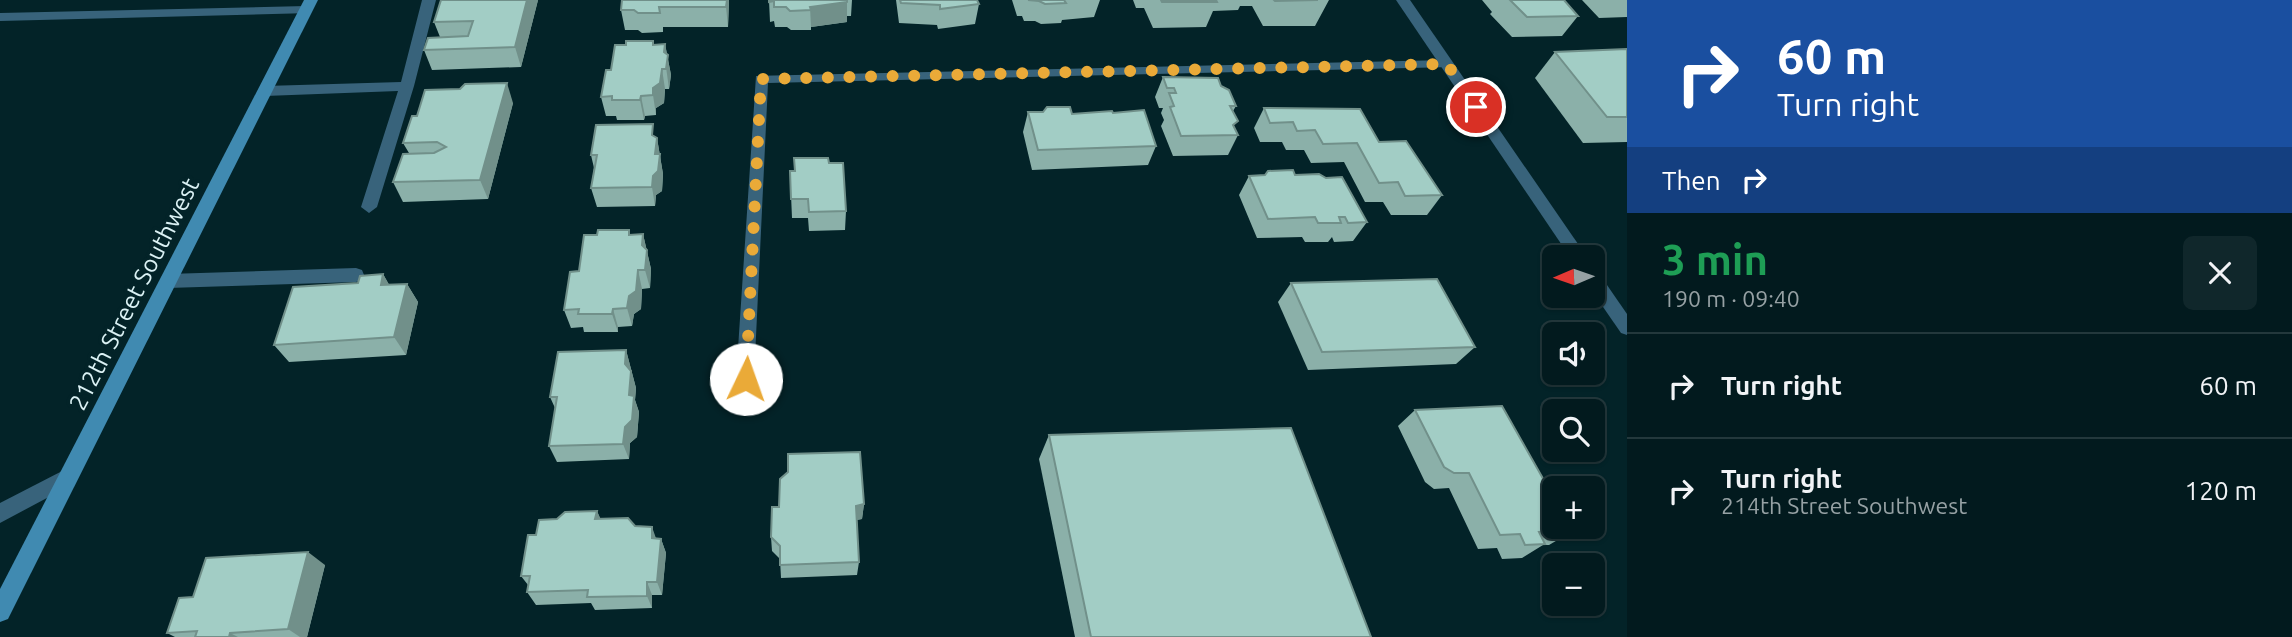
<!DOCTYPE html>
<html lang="en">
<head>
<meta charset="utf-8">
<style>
	body { margin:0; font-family:Ubuntu,sans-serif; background:#10272b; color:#f1f3f6; height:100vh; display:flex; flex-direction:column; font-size:26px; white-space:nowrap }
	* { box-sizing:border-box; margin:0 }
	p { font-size:23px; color:#96a1a4 }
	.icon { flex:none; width:38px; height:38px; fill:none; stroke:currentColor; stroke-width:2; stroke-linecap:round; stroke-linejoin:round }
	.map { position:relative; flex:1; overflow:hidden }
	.side { display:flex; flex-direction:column; background:#021a1e; width:665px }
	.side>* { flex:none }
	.top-card { background:#1a4fa0; color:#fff; overflow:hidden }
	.needle { width:46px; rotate:268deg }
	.controls { position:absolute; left:1542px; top:245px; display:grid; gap:14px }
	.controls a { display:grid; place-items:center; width:63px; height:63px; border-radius:10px; background:#021a1e; box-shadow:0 2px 5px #0004,0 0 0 2px #23383c; font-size:35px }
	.pin { position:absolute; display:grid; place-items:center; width:60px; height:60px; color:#fff; margin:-30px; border:4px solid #fff; border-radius:50%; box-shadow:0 2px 7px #0007 }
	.me { position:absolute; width:77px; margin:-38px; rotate:3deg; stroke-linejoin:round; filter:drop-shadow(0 0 5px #0008) }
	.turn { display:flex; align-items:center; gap:24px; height:147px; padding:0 35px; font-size:32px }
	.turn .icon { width:91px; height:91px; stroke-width:2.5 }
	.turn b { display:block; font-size:49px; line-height:60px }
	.then { display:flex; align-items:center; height:66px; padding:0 35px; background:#0003; gap:14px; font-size:26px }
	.round { display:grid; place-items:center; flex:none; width:74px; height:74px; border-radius:10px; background:#10272b }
	.head { display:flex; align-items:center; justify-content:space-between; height:119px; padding:0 35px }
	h1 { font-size:42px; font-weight:700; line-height:52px; color:#1e9e55 }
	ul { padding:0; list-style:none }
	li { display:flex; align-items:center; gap:21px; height:105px; padding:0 35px; border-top:2px solid #23383c }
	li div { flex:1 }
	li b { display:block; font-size:26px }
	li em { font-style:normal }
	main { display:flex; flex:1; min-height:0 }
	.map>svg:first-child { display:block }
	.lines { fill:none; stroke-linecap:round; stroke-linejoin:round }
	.service { fill:#38637b; fill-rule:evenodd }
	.minor { fill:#38637b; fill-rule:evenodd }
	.tertiary { fill:#38637b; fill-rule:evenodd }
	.secondary { fill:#408ab1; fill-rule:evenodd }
	.wall { fill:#8bb0a9 }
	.shaded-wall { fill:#71908a }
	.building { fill:#a2cdc5; stroke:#71908a; stroke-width:2 }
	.route { stroke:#eaaa38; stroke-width:12; stroke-dasharray:0 21.6 }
	.labels { text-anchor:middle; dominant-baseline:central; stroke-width:7; stroke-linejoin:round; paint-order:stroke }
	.street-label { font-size:24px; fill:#dbf1f4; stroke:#032328 }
</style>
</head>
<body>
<main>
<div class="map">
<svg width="1627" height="637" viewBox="0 0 1627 637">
	<rect width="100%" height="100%" fill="#032328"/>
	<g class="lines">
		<g class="service">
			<polygon points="422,0 436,0 414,86 377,207 369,213 361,207 398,91 265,96 258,91 265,86 401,82"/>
			<polygon points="306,6 311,7 311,13 0,21 0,13"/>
			<polygon points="356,268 362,270 364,275 362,280 356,282 168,288 162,286 160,281 162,276 168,274"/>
			<polygon points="68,468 75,471 78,477 75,483 0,523 0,503"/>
		</g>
		<polygon class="minor" points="1447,60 1452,61 1452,67 768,83 754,379 751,385 745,387 739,385 736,379 756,76"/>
		<g class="tertiary">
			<polygon points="1396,0 1410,0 1587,257 1570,257"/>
			<polygon points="1592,271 1598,272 1627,314 1627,335 1621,333 1592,291"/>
		</g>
		<polygon class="secondary" points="304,0 318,0 8,619 0,622 0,589"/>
	</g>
	<g class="wall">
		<polygon points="538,0 521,67 432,70 424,50 440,37 434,22"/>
		<polygon points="622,0 729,0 728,27 663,27 663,32 642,33 638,30 625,30 621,10"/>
		<polygon points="769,0 852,0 851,16 847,16 847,22 811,27 811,30 791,30 787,27 775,27 774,21 770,22"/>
		<polygon points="896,0 977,0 979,4 975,24 938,29 937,25 899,23"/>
		<polygon points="1012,0 1100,0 1094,17 1062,20 1061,23 1041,24 1035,21 1024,21 1022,16 1017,16"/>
		<polygon points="1133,0 1329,0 1315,26 1263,26 1252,6 1240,6 1238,10 1213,11 1206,27 1153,28 1144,8 1136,8"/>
		<polygon points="1482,0 1564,0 1578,16 1562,36 1512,37 1490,14 1492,12"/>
		<polygon points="1582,0 1627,0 1627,17 1599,18"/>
		<polygon points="653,41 654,45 665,44 671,75 669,89 665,89 664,103 656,108 656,115 645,116 644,120 617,120 616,116 606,116 601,97 611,70 626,45"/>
		<polygon points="1627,49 1627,142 1583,143 1535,78 1555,52"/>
		<polygon points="1163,77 1221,86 1236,106 1233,111 1234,128 1238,135 1228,155 1173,156 1161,126 1164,120 1161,113 1163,108 1159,108 1155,97"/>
		<polygon points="460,89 513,103 488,199 403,202 393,182 409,153 403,143 417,116"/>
		<polygon points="1264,108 1379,142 1442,195 1427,215 1391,215 1383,202 1365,202 1344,162 1311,163 1304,150 1286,150 1282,142 1260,142 1254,128"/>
		<polygon points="1028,112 1072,114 1113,113 1156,146 1148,165 1032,170 1023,132"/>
		<polygon points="655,137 657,138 663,174 662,191 656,195 655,206 597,207 591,188 594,168 591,155"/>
		<polygon points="794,158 829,163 846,211 845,230 809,231 808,218 792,218 790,171 794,171"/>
		<polygon points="1295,175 1367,222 1353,241 1334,242 1332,237 1328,242 1305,242 1302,237 1257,238 1239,195 1249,176"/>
		<polygon points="643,234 651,269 650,288 642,289 641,309 634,314 632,326 618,327 618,332 584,332 583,327 571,328 564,310 579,271 631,235"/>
		<polygon points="383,274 389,285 407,284 418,302 406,355 289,362 274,345 358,283"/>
		<polygon points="1291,283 1475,347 1456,364 1308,370 1278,302"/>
		<polygon points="626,350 636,388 635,400 639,412 637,437 630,443 629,459 557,462 549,446 555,408 550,397"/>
		<polygon points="1415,410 1573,531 1549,545 1543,545 1522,558 1502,559 1497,548 1478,549 1449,488 1434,489 1425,482 1398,426"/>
		<polygon points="1049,435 1371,637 1075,637 1039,459"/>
		<polygon points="864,504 862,519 857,520 859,562 857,575 781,578 780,559 772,551 771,537"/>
		<polygon points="597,511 600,519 635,526 656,539 661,539 666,553 662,595 652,595 652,608 595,610 591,603 536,605 527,592 528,585 521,576 536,535 557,519"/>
		<polygon points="325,565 307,637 175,637 167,633 193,597"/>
	</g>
	<g class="shaded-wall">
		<polygon points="527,0 538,0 521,67 515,47"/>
		<polygon points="727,0 729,0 728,27 726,7"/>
		<polygon points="847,2 847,22 811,27 810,7"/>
		<polygon points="665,44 671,75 669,89 664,52"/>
		<polygon points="662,69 665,89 664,103 656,108 656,115 653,95 653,88"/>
		<polygon points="507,83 513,103 488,199 480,180"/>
		<polygon points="641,96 645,116 644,120 640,100"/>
		<polygon points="657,138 663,174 662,191 656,195 655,206 652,187"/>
		<polygon points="643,234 651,269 650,288 645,270 642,245"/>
		<polygon points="638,270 642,289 641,309 634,314 632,326 627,308 629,296"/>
		<polygon points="383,274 394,293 381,285"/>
		<polygon points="407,284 418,302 406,355 394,337"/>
		<polygon points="613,309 618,327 618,332 612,314"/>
		<polygon points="626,350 636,388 635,400 639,412 637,437 630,443 629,459 623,444 629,395 625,364"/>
		<polygon points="864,504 862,519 855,520 856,506"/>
		<polygon points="597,511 604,526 595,519"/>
		<polygon points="652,527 657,541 652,538"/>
		<polygon points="661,539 666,553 662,595 657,582"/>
		<polygon points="308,552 325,565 307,637 300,637 288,629"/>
		<polygon points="647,582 652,595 652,608 647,596"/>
		<polygon points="230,633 238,637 229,637"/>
	</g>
	<g class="building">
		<polygon points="441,0 527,0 515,47 424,50 428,38 468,36 473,21 434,22"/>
		<polygon points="622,0 727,0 726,7 659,7 660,13 638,13 634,10 621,10"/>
		<polygon points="769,0 847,0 847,2 810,7 811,10 790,11 786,7 774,7 774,1 769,2"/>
		<polygon points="900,0 977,0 979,4 940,9 940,5 901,3"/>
		<polygon points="1028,0 1065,0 1064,0 1066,3 1045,4 1039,1"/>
		<polygon points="1161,0 1216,0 1217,2 1162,2"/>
		<polygon points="1274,0 1318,0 1275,1"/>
		<polygon points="1510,0 1564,0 1578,16 1527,17"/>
		<polygon points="626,41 653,41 653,45 665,44 664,52 668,55 666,69 662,69 660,83 653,88 653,95 641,96 640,100 612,100 612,96 601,97 606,70 611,70 615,45 626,45"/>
		<polygon points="1627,49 1627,117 1607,117 1555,52"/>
		<polygon points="1163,77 1218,78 1221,86 1229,90 1236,106 1230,106 1238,121 1233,125 1238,135 1181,136 1170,107 1174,106 1169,93 1176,93 1174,88 1167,88"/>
		<polygon points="507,83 480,180 393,182 403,154 434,153 446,147 437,142 403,143 412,116 417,116 425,90 460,89 465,84"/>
		<polygon points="1047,107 1070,107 1072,114 1112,111 1113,113 1144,110 1156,146 1038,150 1028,112 1043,112"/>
		<polygon points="1264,108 1360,109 1379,142 1406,141 1442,195 1405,196 1398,182 1379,183 1357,143 1323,144 1315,130 1297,131 1293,122 1270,123"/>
		<polygon points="653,124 652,135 657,138 655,154 660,154 658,171 653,176 652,187 591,188 597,155 591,155 596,125"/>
		<polygon points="794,158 828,158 829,163 843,163 846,211 809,212 808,199 791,199 790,171 795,171"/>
		<polygon points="1293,170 1295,175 1319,174 1326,178 1342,177 1367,222 1348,223 1345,217 1339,217 1341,223 1318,223 1315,217 1268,219 1249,176 1265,175 1268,171"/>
		<polygon points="598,230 629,230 629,235 643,234 642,245 647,250 645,270 638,270 636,291 629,296 627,308 613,309 612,314 578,314 579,309 564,310 570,272 579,271 584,235 597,235"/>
		<polygon points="383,274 381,285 407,284 394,337 274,345 293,287 358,283 360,276"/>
		<polygon points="1437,279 1475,347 1322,352 1291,283"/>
		<polygon points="626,350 625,364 631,371 629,395 634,396 632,420 625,427 623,444 549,446 557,397 550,397 558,352"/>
		<polygon points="1502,406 1554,498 1554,527 1571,527 1573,531 1539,532 1545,544 1525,545 1520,534 1500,535 1469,473 1454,473 1444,467 1415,410"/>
		<polygon points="1291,428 1371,637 1091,637 1049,435"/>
		<polygon points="860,452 864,504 856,506 859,562 780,565 780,546 771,537 772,507 779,507 780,479 788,472 788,454"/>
		<polygon points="597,511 595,519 628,518 635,526 652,527 652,538 661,539 657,582 647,582 647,596 587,597 588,590 527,592 530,576 521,576 528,535 536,535 539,520 557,519 565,512"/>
		<polygon points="308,552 288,629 230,633 229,637 195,637 197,631 167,633 179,598 193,597 206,558"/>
	</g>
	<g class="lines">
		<polyline class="route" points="746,379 761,79 1447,64 1476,107"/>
	</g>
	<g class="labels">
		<g class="street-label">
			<text transform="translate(134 294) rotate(-63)">212th Street Southwest</text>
		</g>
	</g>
</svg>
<div class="controls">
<a><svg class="needle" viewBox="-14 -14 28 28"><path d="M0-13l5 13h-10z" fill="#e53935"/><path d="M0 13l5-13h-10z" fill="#96a1a4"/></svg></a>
<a><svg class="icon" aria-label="sound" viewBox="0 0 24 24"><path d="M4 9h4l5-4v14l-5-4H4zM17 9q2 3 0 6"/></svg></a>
<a><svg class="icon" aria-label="search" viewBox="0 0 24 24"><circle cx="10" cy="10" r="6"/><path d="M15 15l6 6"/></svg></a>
<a>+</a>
<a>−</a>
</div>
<div class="pin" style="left:1476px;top:107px;background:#d93025"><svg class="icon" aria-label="arrive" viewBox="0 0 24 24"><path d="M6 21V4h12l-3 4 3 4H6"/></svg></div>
<svg class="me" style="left:746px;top:379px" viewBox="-20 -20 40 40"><circle r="19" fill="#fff"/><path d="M0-13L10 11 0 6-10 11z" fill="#eaaa38"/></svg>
</div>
<section class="side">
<div class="top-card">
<div class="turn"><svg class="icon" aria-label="right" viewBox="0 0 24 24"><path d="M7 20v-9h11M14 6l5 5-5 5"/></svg><div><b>60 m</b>Turn right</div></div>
<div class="then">Then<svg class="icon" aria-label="right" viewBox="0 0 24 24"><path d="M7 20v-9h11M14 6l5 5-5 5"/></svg></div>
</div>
<div class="head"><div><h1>3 min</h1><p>190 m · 09:40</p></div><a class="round"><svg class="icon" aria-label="close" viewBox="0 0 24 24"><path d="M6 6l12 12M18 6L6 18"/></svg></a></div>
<ul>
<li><svg class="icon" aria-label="right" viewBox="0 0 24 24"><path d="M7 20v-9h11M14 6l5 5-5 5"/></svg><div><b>Turn right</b></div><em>60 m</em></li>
<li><svg class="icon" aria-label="right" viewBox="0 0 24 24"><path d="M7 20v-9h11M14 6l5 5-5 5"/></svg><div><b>Turn right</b><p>214th Street Southwest</p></div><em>120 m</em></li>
</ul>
</section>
</main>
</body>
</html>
